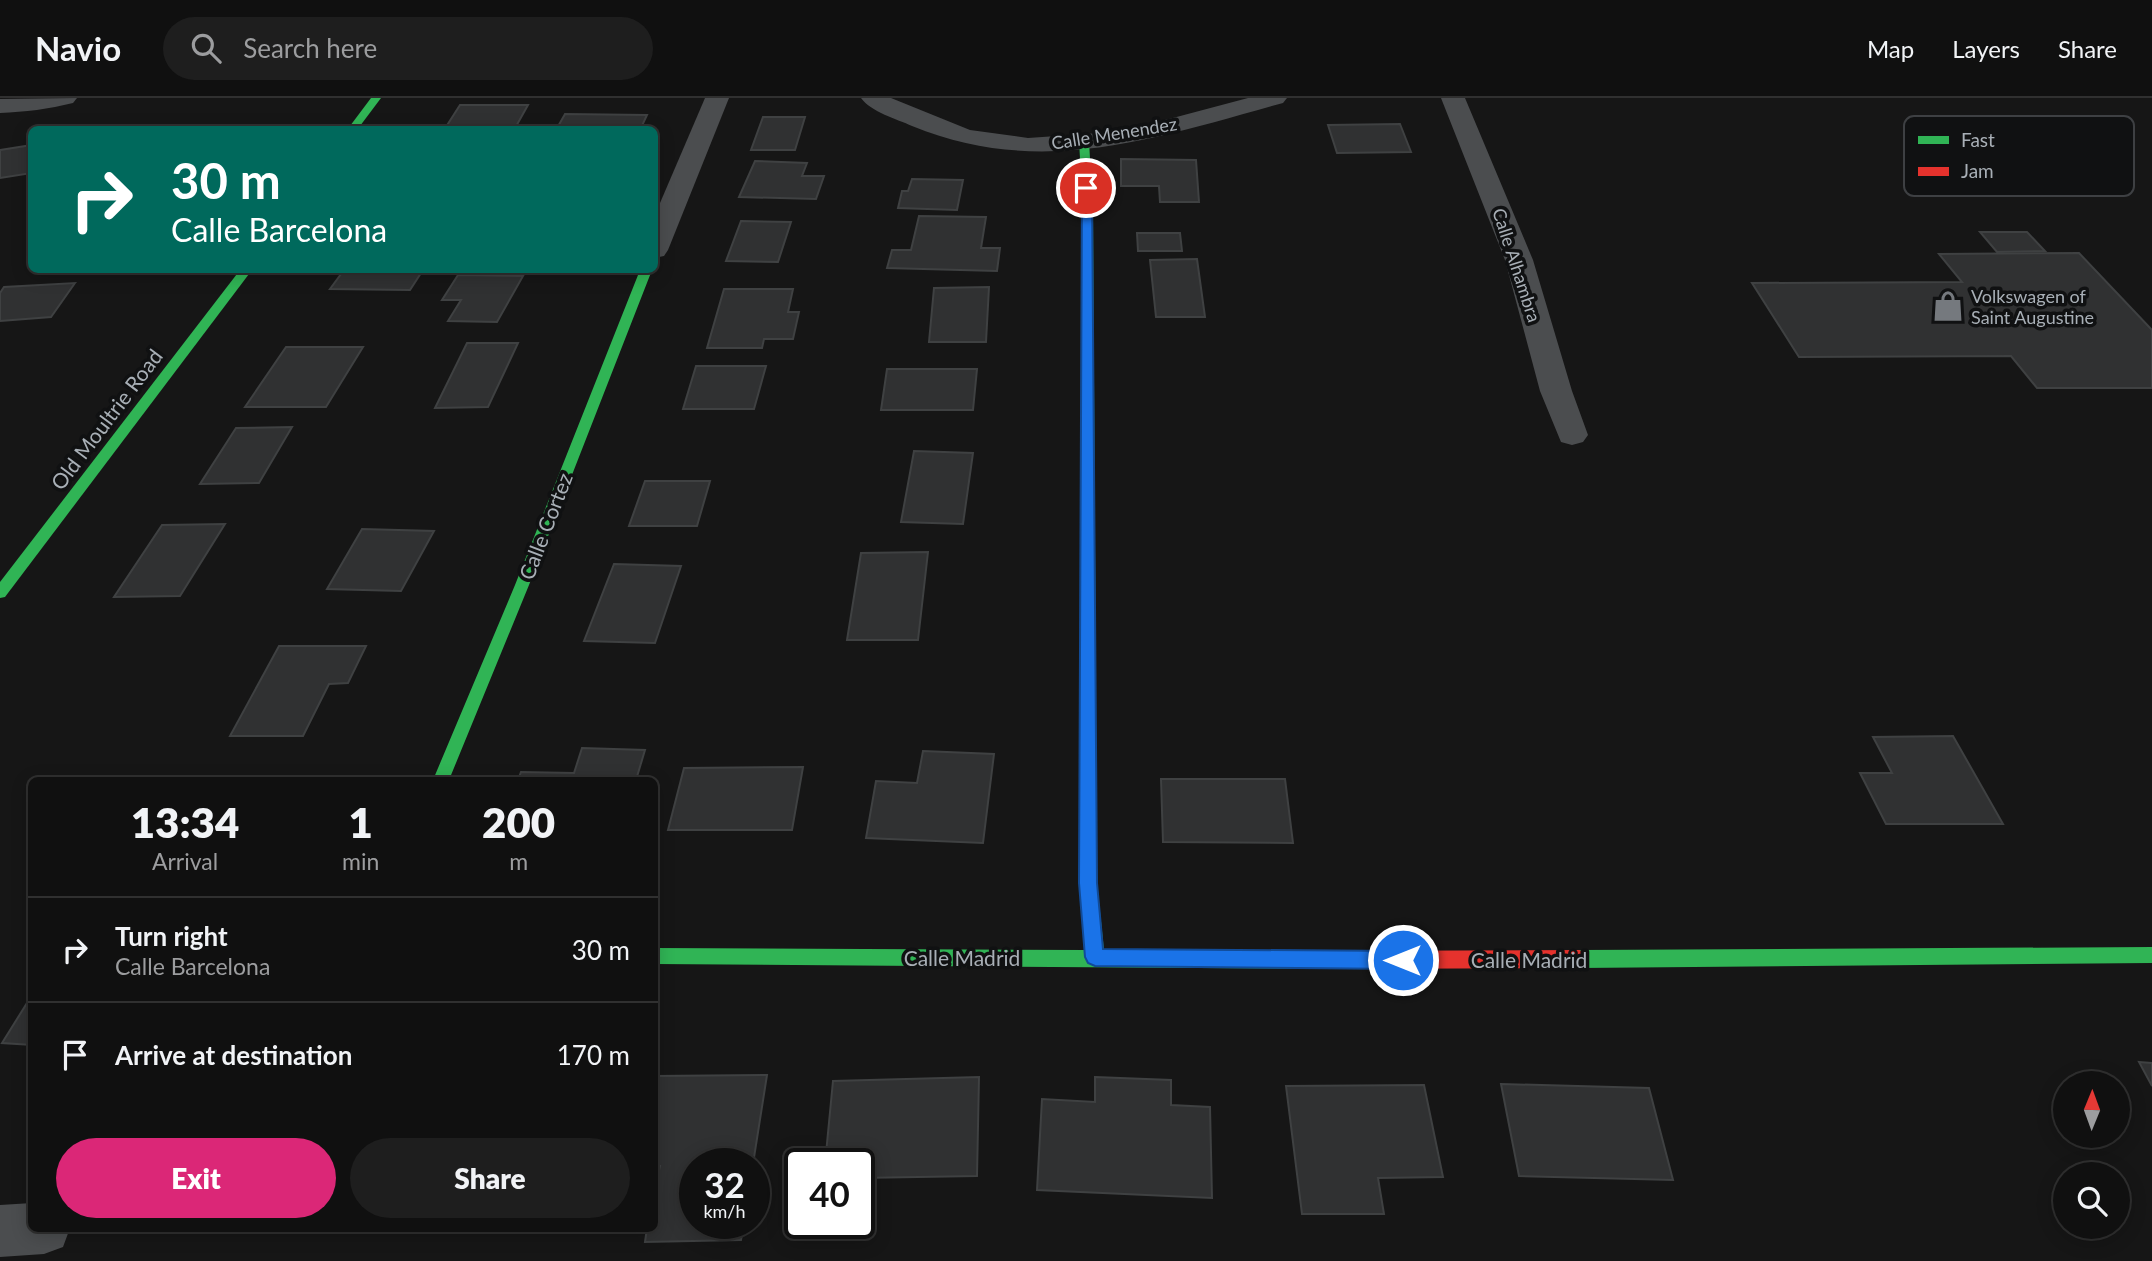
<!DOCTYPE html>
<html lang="en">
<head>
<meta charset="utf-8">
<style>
	body { margin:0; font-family:Lato,sans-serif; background:#1e1e1e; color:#f1f3f6; height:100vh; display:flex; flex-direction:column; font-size:26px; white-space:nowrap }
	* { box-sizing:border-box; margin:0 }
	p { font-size:23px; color:#9c9d9f }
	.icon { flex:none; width:38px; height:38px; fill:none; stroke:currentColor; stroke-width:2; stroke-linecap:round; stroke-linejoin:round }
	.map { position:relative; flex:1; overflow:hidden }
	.sheet { position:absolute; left:28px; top:679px; width:630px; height:455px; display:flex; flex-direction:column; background:#101010; border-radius:10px; box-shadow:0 4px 18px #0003,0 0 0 2px #303030 }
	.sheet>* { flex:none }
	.top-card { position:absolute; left:28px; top:28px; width:630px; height:147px; border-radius:10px; box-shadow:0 4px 18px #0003,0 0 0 2px #303030; background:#00695c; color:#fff; overflow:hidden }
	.needle { width:46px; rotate:1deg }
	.tools { position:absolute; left:2053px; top:973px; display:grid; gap:14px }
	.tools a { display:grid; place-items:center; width:77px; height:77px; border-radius:50%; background:#101010; box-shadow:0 4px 18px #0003,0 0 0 2px #303030; font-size:35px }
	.speed { position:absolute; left:679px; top:1050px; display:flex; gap:14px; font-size:35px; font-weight:700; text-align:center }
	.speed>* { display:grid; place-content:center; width:91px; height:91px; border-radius:50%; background:#101010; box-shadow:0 4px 18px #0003,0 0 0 2px #303030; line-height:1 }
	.speed small { font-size:18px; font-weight:400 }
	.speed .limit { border:4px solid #111; border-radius:10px; background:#fff; color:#111 }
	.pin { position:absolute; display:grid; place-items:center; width:60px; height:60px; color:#fff; margin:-30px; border:4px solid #fff; border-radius:50%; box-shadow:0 2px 7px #0007 }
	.me { position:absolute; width:77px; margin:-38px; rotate:270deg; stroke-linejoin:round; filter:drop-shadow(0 0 5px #0008) }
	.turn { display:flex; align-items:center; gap:24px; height:147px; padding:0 28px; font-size:32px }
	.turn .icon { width:91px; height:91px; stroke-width:2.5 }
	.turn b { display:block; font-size:49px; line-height:60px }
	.eta { display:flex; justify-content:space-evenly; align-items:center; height:119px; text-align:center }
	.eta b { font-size:42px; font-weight:800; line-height:49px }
	.button { display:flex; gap:14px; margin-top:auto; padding:14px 28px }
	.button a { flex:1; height:80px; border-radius:42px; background:#db2777; color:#fff; font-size:28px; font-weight:800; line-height:80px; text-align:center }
	.button a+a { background:#1e1e1e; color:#f1f3f6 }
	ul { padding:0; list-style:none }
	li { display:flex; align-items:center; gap:21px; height:105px; padding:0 28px; border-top:2px solid #303030 }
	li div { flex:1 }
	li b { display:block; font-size:26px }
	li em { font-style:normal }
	header { display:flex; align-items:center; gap:42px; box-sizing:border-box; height:98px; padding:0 35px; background:#101010; border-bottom:2px solid #303030 }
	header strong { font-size:33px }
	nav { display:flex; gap:38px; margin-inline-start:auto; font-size:24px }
	.search { width:490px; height:63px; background:#1e1e1e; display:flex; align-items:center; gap:18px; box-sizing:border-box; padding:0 24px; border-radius:38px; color:#9c9d9f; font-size:26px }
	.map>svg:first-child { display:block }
	.building { fill:#303132; stroke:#3f4142; stroke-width:2 }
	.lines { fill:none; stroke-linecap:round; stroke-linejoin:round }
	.street { fill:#4b4d4f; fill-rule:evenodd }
	.fast { fill:#30b455; fill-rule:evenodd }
	.jam { fill:#e5322d; fill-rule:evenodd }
	.route { fill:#1a73e8; stroke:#114b97; stroke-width:2 }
	.labels { text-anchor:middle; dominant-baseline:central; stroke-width:7; stroke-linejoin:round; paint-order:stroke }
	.far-street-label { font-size:18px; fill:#a8afb6; stroke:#101112 }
	.far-poi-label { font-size:18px; fill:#a8afb6; stroke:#101112; text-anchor:start }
	.street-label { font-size:21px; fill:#a8afb6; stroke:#101112 }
	.key { fill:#101112; stroke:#3e4043; stroke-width:2 }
	.key-label { font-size:19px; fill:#a8afb6 }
</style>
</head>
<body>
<header>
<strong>Navio</strong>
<div class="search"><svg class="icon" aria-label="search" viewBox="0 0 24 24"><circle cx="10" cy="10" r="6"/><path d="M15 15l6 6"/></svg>Search here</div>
<nav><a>Map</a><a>Layers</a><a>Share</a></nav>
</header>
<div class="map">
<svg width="2152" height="1163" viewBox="0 0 2152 1163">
	<rect width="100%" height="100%" fill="#161616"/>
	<g class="building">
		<polygon points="460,7 528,7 514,32 444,32"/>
		<polygon points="565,16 647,17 640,32 556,32"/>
		<polygon points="763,19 805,19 795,52 751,52"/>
		<polygon points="1400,26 1411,54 1337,55 1328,27"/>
		<polygon points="32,47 32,75 0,80 0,52"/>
		<polygon points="1121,61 1196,62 1199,104 1160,104 1159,88 1121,88"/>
		<polygon points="755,63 807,65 802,78 824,78 816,101 739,99"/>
		<polygon points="912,81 963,82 957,112 898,110 902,93 908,93"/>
		<polygon points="919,118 986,119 981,150 1000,150 997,173 887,170 892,152 911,152"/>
		<polygon points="741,123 791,124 778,164 726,163"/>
		<polygon points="1980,134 2027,134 2045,153 1997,154"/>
		<polygon points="1137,135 1180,135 1182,153 1138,153"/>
		<polygon points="2079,155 2152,232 2152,290 2037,290 2011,258 1799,259 1752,185 1962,184 1939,156"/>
		<polygon points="1197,161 1205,219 1156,219 1150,162"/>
		<polygon points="344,172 423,172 410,192 330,191"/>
		<polygon points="458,177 523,178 497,224 448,223 461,202 442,202"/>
		<polygon points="75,185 51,219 0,223 0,195 4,189"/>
		<polygon points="989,189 986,244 929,244 934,190"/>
		<polygon points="724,191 793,191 788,214 799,214 793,241 764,241 762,250 707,250"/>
		<polygon points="467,245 518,245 488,309 435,310"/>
		<polygon points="286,249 363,249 326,309 245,309"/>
		<polygon points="696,268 766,268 754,311 683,311"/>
		<polygon points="887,271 977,271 973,312 881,312"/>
		<polygon points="292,329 259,385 200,386 236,330"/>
		<polygon points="914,353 973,355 963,426 901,424"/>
		<polygon points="645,383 710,383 697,428 629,428"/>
		<polygon points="225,426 180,498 114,499 162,427"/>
		<polygon points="362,431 434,433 401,493 327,491"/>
		<polygon points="928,454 918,542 847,542 861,455"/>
		<polygon points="614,466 681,468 655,545 584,543"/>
		<polygon points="279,548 366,548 348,585 329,586 303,638 230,638"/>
		<polygon points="1953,638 2003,726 1886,726 1860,675 1892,675 1873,639"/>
		<polygon points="582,650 645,652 636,682 518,682 521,674 574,675"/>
		<polygon points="923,653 994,656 983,745 866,740 876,683 917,685"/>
		<polygon points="803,669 792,732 668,732 684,670"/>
		<polygon points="1161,681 1285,681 1293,745 1163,744"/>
		<polygon points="32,897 32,947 2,945"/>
		<polygon points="2139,964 2152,965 2152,988"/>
		<polygon points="767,977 753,1066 695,1066 695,1125 744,1125 741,1142 645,1144 647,1130 654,1130 654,1095 660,1068 654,1068 654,978"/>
		<polygon points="979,979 977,1078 859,1080 859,1066 825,1066 833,983"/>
		<polygon points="1095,979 1171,982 1171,1007 1210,1009 1212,1100 1037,1092 1042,1001 1095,1004"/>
		<polygon points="1501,986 1649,990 1673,1082 1519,1078"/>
		<polygon points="1424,987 1443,1079 1378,1080 1384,1116 1302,1116 1286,988"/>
	</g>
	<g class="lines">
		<g class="street">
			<path d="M77,0L73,5C49,11 25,14 0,15V1Z"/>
			<polygon points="705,0 729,0 668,152 664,158 654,160 654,119"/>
			<path d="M861,0H891L970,32L1028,40L1100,35L1169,21L1248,0H1287L1283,5C1155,40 1042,81 912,28C897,21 871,14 861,0Z"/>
			<polygon points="1441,0 1465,0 1533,162 1572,293 1588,337 1583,344 1572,347 1561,344 1540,293 1505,162"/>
			<polygon points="32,1105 32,1130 70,1130 63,1149 44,1156 0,1159 0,1107"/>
		</g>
		<g class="fast">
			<polygon points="371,0 381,0 357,32 347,32"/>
			<polygon points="1084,40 1089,43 1093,113 1097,785 1104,852 1324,853 1331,856 1333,862 1331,868 1324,871 654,866 654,850 1085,852 1079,785 1083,113 1079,43"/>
			<polygon points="240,172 252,172 5,499 0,500 0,484"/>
			<polygon points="640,172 652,172 529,487 449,682 433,682 515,487"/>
			<polygon points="2152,849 2152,865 1579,870 1572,867 1570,861 1572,855 1579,852"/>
		</g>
		<polygon class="jam" points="1579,852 1586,855 1588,861 1586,867 1579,870 1324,871 1317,868 1315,862 1317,856 1324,853"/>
	</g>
	<polygon class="route" points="1082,87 1092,90 1097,785 1103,851 1403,853 1410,856 1412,862 1410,868 1403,871 1095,868 1088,865 1085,859 1079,785"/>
	<defs>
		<symbol id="shop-bare" viewBox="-9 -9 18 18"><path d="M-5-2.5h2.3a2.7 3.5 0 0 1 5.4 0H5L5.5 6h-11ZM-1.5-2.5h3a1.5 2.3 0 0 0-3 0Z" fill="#75797e" stroke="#101112" stroke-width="2.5" paint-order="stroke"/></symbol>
	</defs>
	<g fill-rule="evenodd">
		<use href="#shop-bare" x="1926" y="186" width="44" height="44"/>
	</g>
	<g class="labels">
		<g class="far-street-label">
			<text transform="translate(1114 35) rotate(-9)">Calle Menendez</text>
			<text transform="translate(1517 167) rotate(72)">Calle Alhambra</text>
		</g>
		<g class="far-poi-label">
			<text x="1971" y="198">Volkswagen of<tspan x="1971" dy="21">Saint Augustine</tspan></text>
		</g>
		<g class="street-label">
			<text transform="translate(106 321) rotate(-53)">Old Moultrie Road</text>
			<text transform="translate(545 428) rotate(-69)">Calle Cortez</text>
			<text x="962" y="859">Calle Madrid</text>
			<text x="1529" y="861">Calle Madrid</text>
		</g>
	</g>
	<rect x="1904" y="18" width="230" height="80" rx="10" class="key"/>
	<rect x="1918" y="38" width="31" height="8" fill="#30b455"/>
	<rect x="1918" y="69" width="31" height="9" fill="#e5322d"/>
	<g class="key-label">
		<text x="1961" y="49">Fast</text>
		<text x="1961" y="80">Jam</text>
	</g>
</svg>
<div class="tools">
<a><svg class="needle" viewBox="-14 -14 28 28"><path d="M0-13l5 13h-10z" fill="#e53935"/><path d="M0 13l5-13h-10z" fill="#9c9d9f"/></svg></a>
<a><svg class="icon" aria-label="search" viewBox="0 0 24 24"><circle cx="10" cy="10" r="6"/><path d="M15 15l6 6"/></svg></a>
</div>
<div class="speed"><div>32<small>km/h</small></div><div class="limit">40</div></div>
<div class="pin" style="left:1086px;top:90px;background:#d93025"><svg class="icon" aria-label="arrive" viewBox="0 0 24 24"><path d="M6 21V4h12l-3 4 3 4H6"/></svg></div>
<svg class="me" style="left:1403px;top:862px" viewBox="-20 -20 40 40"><circle r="17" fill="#1a73e8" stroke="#fff" stroke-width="3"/><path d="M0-11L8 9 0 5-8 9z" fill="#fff"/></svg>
<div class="top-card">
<div class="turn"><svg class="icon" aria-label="right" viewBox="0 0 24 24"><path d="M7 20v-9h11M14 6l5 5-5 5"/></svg><div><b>30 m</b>Calle Barcelona</div></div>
</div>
<section class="sheet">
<div class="eta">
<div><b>13:34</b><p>Arrival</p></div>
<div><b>1</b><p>min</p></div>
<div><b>200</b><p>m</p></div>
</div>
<ul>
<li><svg class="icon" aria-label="right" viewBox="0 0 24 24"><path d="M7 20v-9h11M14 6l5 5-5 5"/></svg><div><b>Turn right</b><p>Calle Barcelona</p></div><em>30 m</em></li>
<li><svg class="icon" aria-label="arrive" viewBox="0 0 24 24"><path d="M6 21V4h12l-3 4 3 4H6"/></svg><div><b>Arrive at destination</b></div><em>170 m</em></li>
</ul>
<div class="button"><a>Exit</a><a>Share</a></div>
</section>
</div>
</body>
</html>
